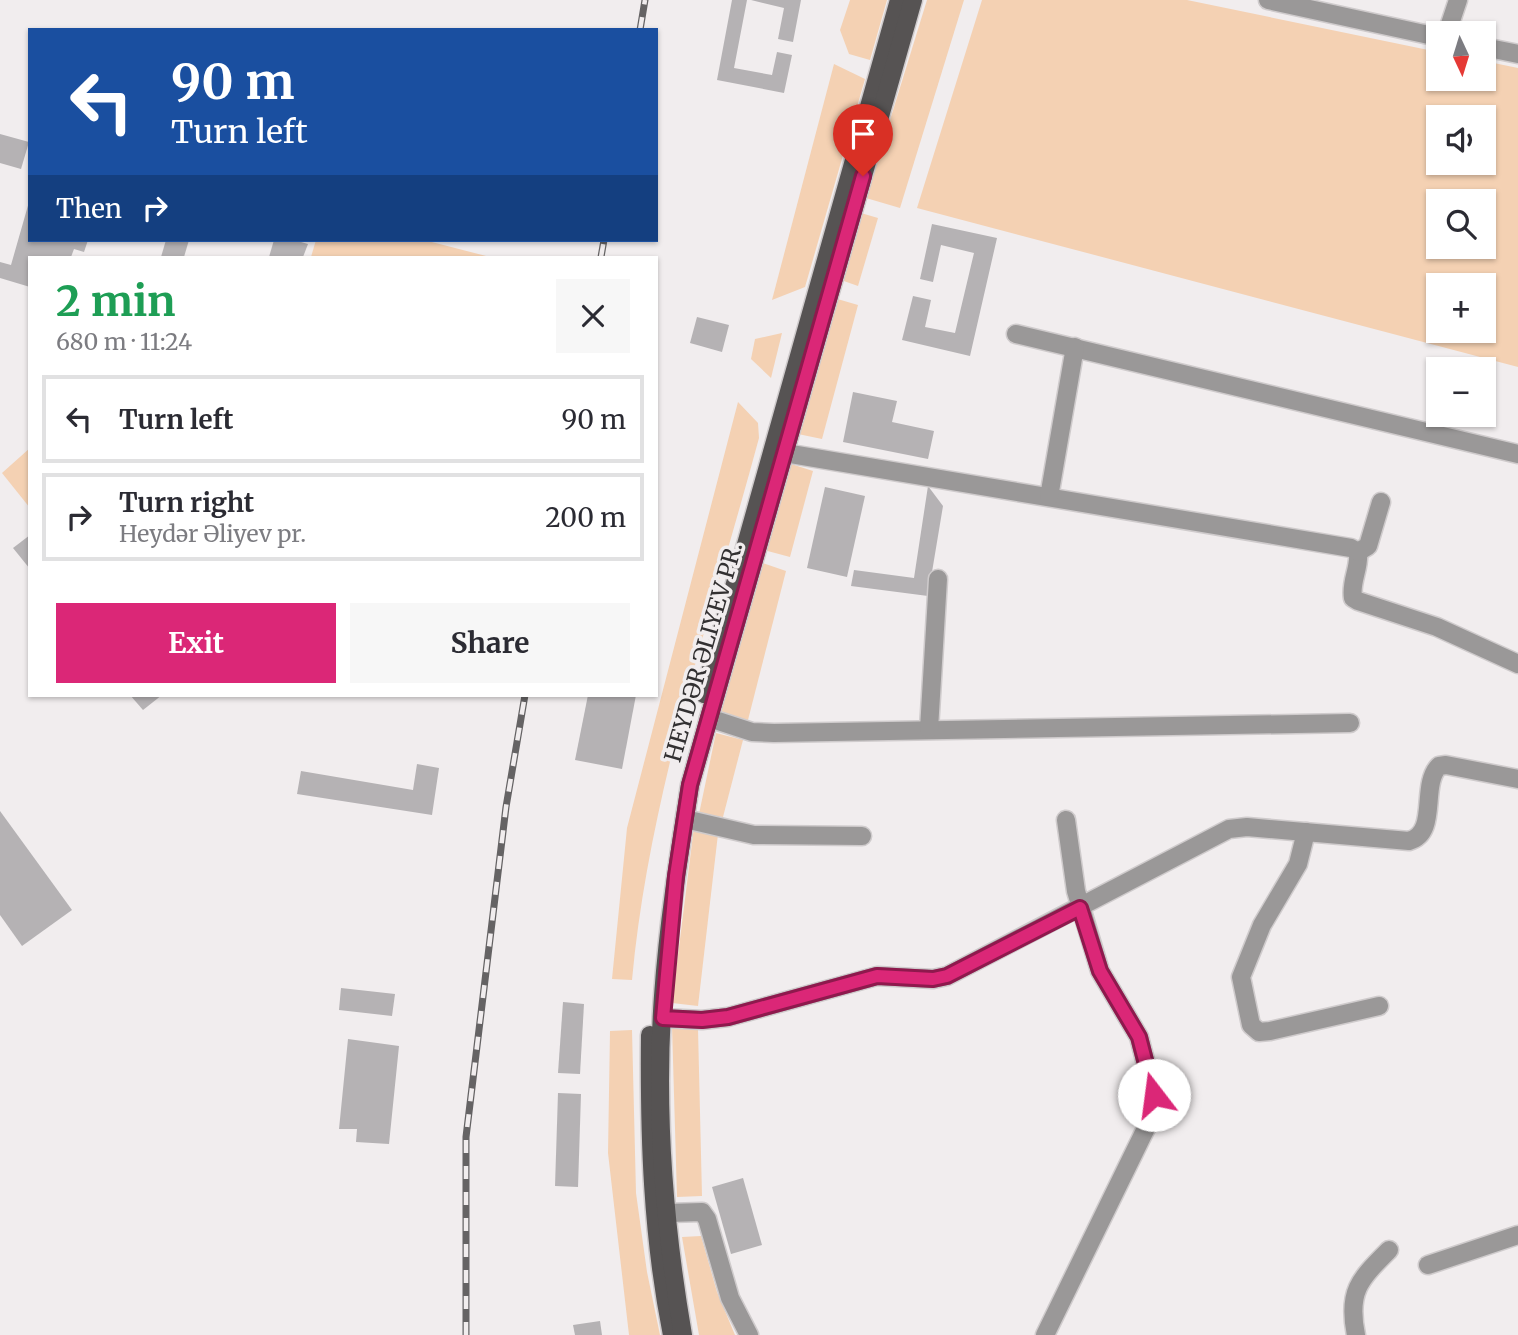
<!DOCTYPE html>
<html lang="en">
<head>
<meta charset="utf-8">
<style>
	body { margin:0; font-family:Merriweather,serif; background:#f7f7f7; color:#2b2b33; height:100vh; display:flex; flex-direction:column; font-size:26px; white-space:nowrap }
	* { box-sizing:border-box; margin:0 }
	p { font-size:23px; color:#7c7c81 }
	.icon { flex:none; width:38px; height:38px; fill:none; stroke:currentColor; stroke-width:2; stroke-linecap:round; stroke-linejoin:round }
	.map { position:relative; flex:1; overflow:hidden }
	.details { position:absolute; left:28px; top:256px; width:630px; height:441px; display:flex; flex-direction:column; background:#fff; border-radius:0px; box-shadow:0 2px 5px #0004 }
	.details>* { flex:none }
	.hud { position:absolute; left:28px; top:28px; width:630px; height:214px; border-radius:0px; box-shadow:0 2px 5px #0004; background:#1a4fa0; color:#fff; overflow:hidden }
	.needle { width:46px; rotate:176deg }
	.tools { position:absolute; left:1426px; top:21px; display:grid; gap:14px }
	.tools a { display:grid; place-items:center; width:70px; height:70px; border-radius:0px; background:#fff; box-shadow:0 2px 5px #0004; font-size:35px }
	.pin { position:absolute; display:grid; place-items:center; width:60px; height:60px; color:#fff; margin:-72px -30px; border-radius:50% 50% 50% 0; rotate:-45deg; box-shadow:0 0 7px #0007 }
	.pin .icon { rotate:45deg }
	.me { position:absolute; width:77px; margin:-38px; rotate:345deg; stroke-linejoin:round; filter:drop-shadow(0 0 5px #0008) }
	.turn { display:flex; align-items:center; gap:24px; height:147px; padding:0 28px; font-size:32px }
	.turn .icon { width:91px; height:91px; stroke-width:2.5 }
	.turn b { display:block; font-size:49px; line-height:60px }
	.then { display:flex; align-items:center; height:66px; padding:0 28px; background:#0003; gap:14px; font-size:26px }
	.round { display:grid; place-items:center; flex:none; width:74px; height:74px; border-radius:0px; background:#f7f7f7 }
	.headline { display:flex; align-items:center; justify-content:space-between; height:119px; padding:0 28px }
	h1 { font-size:42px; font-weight:700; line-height:52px; color:#1e9e55 }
	.primary-button { display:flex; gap:14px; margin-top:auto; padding:14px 28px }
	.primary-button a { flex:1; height:80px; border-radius:0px; background:#db2777; color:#fff; font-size:28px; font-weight:700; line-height:80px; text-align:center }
	.primary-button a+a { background:#f7f7f7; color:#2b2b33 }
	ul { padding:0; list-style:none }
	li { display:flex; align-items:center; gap:21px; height:88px; margin:0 14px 10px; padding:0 14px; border:4px solid #e1e1e2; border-radius:0px }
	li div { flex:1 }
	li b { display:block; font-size:26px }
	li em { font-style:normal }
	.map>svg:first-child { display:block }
	.green { fill:#f4d1b3; fill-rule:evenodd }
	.building { fill:#b5b2b4 }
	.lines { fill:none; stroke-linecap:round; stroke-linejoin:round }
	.minor-casing { stroke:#cfcbcc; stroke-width:21 }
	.major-casing { stroke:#cfcbcc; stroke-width:21 }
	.minor { stroke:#9a9898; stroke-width:18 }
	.major { stroke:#565353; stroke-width:18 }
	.rail-casing { stroke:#656364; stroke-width:7 }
	.rail { stroke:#f1edee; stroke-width:4.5; stroke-dasharray:13; stroke-linecap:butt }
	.route-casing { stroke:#8e194d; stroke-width:18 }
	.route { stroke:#db2777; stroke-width:12 }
	.labels { text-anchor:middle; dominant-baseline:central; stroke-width:7; stroke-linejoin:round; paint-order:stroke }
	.street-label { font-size:23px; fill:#323031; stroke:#f1edee }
</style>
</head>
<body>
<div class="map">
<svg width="1518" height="1335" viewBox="0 0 1518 1335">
	<rect width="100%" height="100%" fill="#f1edee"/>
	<g class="green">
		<polygon points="850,0 887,0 870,60 849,54 840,30"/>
		<polygon points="927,0 964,0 900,208 866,198"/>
		<path d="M982,0H1187L1438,52V79H1484V61L1518,68V367L917,208ZM1438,117H1484V163H1438ZM1438,201H1484V247H1438ZM1438,285H1484V331H1438Z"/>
		<polygon points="834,64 865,79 805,287 772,300"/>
		<polygon points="861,213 878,218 858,286 841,280"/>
		<polygon points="316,240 424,240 490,257 311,257"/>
		<polygon points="834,298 858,305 822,439 798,434"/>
		<polygon points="782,333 771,378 751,359 755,339"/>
		<path d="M738,402L758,423L759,438C711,616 649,796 632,980L612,979L627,828Z"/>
		<polygon points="30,448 30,508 2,473"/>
		<polygon points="785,462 813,471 790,557 760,549"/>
		<polygon points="757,561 786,571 748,720 718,714"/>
		<polygon points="716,733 743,740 723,817 699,814"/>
		<polygon points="694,827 718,834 698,1006 672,1003"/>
		<polygon points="672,1026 698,1029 702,1196 677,1197"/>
		<polygon points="632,1030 636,1193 647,1272 660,1335 629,1335 608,1153 610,1031"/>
		<polygon points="701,1236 717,1292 735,1335 699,1335 682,1237"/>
	</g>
	<g class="building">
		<polygon points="732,0 747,0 734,68 772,75 777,52 792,55 784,93 717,80"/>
		<polygon points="751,0 801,0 793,42 778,39 784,8"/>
		<polygon points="0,134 29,142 21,169 0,163"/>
		<polygon points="29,202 30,240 88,240 84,252 74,249 71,257 30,257 30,287 0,278 0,262 11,265"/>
		<polygon points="932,224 997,238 970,356 902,340 913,296 931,300 925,327 955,333 974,253 941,245 933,282 920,279"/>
		<polygon points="166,240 189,240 184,257 161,257"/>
		<polygon points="274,240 294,240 308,244 303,257 269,257"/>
		<polygon points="697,317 729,325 722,352 690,343"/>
		<polygon points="853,392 897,401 892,422 934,431 928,459 843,442"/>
		<polygon points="928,486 943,506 928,596 851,586 854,570 914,578"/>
		<polygon points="825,487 865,496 847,577 807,568"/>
		<polygon points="30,535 30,569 13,548"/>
		<polygon points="130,695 162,695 143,710"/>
		<polygon points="588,695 636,695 622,769 575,760"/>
		<polygon points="417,764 439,768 432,815 297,794 301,771 413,790"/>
		<polygon points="0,811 72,910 22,946 0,915"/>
		<polygon points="341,988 395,994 392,1016 339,1010"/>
		<polygon points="563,1002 584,1004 580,1074 558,1073"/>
		<polygon points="348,1039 399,1046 389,1144 356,1142 357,1129 339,1129"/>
		<polygon points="558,1093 581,1094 578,1187 555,1186"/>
		<polygon points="743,1178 762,1245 731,1254 712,1187"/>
		<polygon points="600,1321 602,1335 575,1335 573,1325"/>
	</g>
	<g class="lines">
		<defs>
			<g id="minor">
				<polyline points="1268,0 1438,37"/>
				<polyline points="1447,33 1458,0"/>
				<polyline points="1484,47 1518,54"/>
				<polyline points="1016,334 1518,454"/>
				<path d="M785,453L1351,548L1358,552C1360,568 1350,582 1353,598L1358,601L1437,627L1518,664"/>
				<polyline points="1049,497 1075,347"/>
				<polyline points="1358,552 1368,546 1381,502"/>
				<polyline points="709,718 752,732 774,733 1350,723"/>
				<polyline points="929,729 938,579"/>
				<polyline points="685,819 754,835 862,836"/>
				<polyline points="1306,832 1298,864 1262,925 1241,977 1251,1025 1259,1032 1270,1031 1379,1006"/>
				<path d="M663,1018L702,1020L728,1017L877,976L933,979L947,976L1229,829L1247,827L1409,841C1439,833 1420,785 1439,766L1446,765L1518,779"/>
				<polyline points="668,1213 702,1212 707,1219 730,1298 749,1335"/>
				<polyline points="1428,1265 1518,1235"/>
				<polyline points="1045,1335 1152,1116 1154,1095 1139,1037 1100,971 1076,891 1066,820"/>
				<path d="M1356,1335C1347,1291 1360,1279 1389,1250"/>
			</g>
			<g id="major">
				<polyline points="704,694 899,0"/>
				<path d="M650,1035C649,1136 652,1236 672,1335"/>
				<path d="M683,1335C664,1225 655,1108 663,996C668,925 679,855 690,785L913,0"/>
			</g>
		</defs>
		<use href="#minor" class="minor-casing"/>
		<use href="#major" class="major-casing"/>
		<use href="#minor" class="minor"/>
		<use href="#major" class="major"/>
		<defs>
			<g id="rail">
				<polyline points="640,30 645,0"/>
				<polyline points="601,257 604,240"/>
				<polyline points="466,1335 466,1137 506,807 525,695"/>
			</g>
		</defs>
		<use href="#rail" class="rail-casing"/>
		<use href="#rail" class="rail"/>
	</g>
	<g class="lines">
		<defs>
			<polyline id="route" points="863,176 690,785 676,876 663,1018 702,1020 728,1017 877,976 933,979 947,976 1080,908 1100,971 1139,1037 1154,1095"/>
		</defs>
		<use href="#route" class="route-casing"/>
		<use href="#route" class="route"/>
	</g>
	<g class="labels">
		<g class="street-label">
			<text transform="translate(703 652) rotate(-74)">HEYDƏR ƏLIYEV PR.</text>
		</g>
	</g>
</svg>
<div class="tools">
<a><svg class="needle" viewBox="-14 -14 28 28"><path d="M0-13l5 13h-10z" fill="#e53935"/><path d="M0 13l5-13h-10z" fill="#7c7c81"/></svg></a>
<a><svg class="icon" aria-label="sound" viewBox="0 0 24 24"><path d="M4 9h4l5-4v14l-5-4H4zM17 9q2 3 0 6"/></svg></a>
<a><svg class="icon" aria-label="search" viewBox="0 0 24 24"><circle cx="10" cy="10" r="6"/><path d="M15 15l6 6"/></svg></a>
<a>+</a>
<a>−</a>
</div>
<div class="pin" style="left:863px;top:176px;background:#d93025"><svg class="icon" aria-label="arrive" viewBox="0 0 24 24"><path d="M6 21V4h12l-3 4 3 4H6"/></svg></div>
<svg class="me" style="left:1154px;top:1095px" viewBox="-20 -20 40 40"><circle r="19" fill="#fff"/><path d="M0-13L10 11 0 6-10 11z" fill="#db2777"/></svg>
<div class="hud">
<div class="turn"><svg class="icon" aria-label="left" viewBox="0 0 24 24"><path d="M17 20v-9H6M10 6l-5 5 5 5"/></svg><div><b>90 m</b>Turn left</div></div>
<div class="then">Then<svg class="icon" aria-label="right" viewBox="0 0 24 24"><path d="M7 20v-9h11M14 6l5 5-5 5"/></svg></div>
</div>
<section class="details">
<div class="headline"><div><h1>2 min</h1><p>680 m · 11:24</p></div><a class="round"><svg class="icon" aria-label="close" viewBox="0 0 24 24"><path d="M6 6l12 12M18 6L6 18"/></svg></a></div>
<ul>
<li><svg class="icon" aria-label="left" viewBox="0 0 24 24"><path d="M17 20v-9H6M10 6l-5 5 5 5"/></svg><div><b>Turn left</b></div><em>90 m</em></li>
<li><svg class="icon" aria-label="right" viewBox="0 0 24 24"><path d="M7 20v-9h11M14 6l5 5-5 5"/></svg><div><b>Turn right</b><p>Heydər Əliyev pr.</p></div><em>200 m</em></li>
</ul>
<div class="primary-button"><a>Exit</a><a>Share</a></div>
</section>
</div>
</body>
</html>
